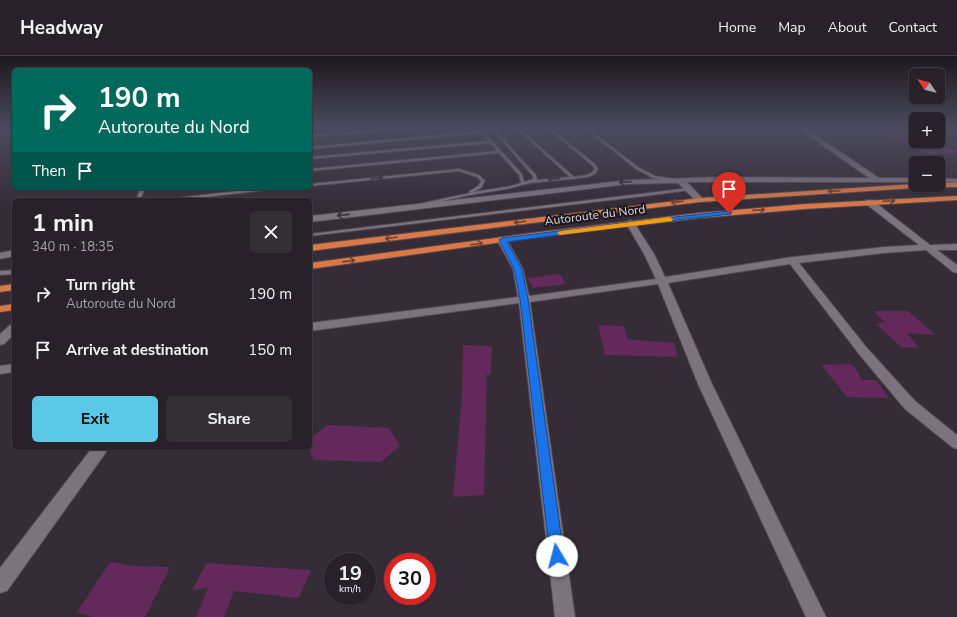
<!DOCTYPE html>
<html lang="en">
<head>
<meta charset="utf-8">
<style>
	body { margin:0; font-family:"Nunito Sans",sans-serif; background:#342e35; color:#f1f3f6; height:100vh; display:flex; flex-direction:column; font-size:15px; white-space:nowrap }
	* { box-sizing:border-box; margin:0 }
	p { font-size:13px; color:#a5a3a8 }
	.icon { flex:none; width:22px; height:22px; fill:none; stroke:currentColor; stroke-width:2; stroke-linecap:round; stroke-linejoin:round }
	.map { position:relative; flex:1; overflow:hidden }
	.sheet { position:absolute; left:12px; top:142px; width:300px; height:252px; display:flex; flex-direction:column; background:#282129; border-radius:6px; box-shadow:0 1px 3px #0004,0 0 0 1px #443e46 }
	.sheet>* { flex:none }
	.guide { position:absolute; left:12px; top:12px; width:300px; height:122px; border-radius:6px; box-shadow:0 1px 3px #0004,0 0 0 1px #443e46; background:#00695c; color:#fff; overflow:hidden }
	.needle { width:26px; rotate:305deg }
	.tools { position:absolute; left:909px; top:12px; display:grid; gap:8px }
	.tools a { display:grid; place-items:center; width:36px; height:36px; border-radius:6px; background:#282129; box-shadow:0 1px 3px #0004,0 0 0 1px #443e46; font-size:20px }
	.speed { position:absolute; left:324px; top:497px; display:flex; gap:8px; font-size:20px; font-weight:700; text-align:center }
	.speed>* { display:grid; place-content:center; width:52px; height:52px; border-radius:50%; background:#282129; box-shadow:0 1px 3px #0004,0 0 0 1px #443e46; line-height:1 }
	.speed small { font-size:10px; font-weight:400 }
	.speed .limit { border:6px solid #d22; background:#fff; color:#111 }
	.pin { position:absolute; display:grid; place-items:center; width:34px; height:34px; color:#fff; margin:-41px -17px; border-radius:50% 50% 50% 0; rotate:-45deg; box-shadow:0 0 4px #0007 }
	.pin .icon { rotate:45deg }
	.me { position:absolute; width:44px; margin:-22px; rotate:352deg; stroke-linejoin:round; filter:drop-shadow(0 0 3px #0008) }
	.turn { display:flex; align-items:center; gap:14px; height:84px; padding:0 20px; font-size:18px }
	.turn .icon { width:52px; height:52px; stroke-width:2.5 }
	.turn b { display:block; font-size:28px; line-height:34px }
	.then { display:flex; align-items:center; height:38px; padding:0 20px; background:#0003; gap:8px; font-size:15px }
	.round { display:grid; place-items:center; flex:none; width:42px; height:42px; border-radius:6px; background:#342e35 }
	.head { display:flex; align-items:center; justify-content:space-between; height:68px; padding:0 20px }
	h1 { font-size:24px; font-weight:700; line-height:30px }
	.cta { display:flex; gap:8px; margin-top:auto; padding:8px 20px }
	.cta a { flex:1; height:46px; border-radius:6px; background:#5bc8e6; color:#111; font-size:16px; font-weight:700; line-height:46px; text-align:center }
	.cta a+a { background:#342e35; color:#f1f3f6 }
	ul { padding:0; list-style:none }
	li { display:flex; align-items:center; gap:12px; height:56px; padding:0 20px }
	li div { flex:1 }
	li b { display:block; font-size:15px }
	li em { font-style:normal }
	header { display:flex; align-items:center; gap:24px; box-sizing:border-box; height:56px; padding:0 20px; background:#282129; border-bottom:1px solid #443e46 }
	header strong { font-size:19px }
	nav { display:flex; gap:22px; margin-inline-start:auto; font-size:14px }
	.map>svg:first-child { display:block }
	.building { fill:#62295a }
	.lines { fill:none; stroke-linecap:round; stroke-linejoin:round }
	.lane-casing { stroke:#4f4850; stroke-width:2 }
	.street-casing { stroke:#4f4850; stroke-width:2 }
	.highway-casing { stroke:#4f4850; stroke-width:2 }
	.lane { fill:#7d737f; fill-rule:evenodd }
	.street { fill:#7d737f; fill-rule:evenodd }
	.highway { fill:#db7846; fill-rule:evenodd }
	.oneway { stroke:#383239 }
	.oneway2 { stroke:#71422e }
	.route { fill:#1a73e8; stroke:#114b97 }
	.slow { fill:#f59e0b }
	.labels { text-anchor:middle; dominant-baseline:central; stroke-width:4; stroke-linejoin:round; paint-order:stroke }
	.far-street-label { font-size:12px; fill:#dfd9e0; stroke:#1a161b }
</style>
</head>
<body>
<header>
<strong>Headway</strong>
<nav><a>Home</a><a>Map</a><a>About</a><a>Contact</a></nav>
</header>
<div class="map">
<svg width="957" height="561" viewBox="0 0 957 561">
	<rect width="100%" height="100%" fill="#352c37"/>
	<g class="building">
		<polygon points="916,78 916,85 935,85 957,95 957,97 925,98 885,79"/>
		<polygon points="560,218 566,228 533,232 527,222"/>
		<polygon points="874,255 908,255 936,279 907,277 919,292 901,291 876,268 880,268 878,266 885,267"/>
		<polygon points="598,269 624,270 627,283 674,287 678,301 605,299"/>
		<polygon points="463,289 492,290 491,318 487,318 484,439 453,441 462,340"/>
		<polygon points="849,308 854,310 862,324 876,324 889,342 847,341 821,309"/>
		<polygon points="327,369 389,372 400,390 381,406 314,404 310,396 310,383"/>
		<polygon points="110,506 134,510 170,511 145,561 91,561 77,556"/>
		<polygon points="207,507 311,514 299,542 234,535 224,561 196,561 208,532 192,534"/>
	</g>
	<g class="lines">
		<defs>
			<g id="lane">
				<polygon points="346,72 358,72 357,73 327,75 326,74"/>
				<polygon points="405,72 415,72 414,73 310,81 310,79"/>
				<polygon points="477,72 479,72 483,75 522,118 524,126 533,123 533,120 491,72 493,72 536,119 537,124 570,121 516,72 519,72 574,121 587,119 593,116 594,113 593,110 547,72 550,72 595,108 598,113 595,118 588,121 572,123 530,127 511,132 465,140 424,149 423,149 423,147 470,137 469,136 470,135 478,130 481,125 477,121 459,115 310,130 310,128 459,113 479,119 485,125 481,132 473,136 511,130 521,127 519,119 499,97 310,115 310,113 497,95 490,87 310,103 310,101 488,85 481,77 310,93 310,91 479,75"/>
				<polygon points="584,72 587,72 638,111 655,120 675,123 677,124 675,125 653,122 636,113"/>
				<polygon points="141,132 145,132 140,144 136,144"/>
				<polygon points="266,132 278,132 276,133 179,144 166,144 168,143"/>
				<polygon points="689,132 690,132 690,134 653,139 310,180 310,178"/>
				<polygon points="14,214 14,218 0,219 0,215"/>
			</g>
			<g id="street">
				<polygon points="798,72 805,72 879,122 916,122 916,126 687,126 704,144 700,146 697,146 678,127 629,128 310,166 310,160 629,124 719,121 869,122"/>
				<polygon points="938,122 957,123 957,127 938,126"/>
				<polygon points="866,144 872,144 930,189 957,188 957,194 937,194 957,209 957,217 953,216 926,194 884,197 799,207 867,292 915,345 957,379 957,393 952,391 905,353 859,298 790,208 668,227 712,328 826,561 806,561 698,328 658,228 530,246 575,561 555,561 519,247 310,275 310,267 518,241 513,213 497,184 502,181 507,184 523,213 529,240 656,223 644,198 626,167 630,164 633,165 654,198 665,221 792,201 884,191 919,189 866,148"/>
				<polygon points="14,194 14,200 0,203 0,197"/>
				<polygon points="14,268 14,278 4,288 0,289 0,278 10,269"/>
				<polygon points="14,308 14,316 0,318 0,310"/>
				<polygon points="92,392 109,392 7,535 0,537 0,512"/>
			</g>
			<g id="highway">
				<polygon points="938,127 957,127 957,131 915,132 700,146 310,195 310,189 700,142 915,128 916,129 938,129"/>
				<polygon points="957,140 957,144 805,153 699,162 532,182 310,213 310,207 532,177 699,157 805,148"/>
				<polygon points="14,228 14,234 0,236 0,230"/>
				<polygon points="14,248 14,254 0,256 0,250"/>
			</g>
		</defs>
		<use href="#lane" class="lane-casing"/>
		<use href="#street" class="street-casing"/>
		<use href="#highway" class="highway-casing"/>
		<use href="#lane" class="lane"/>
		<use href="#street" class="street"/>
		<use href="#highway" class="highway"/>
	</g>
	<defs><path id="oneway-shaft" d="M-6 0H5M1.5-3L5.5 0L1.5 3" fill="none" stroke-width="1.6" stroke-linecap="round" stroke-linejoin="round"/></defs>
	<g class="oneway">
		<use href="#oneway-shaft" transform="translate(377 122) rotate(-6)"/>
		<use href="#oneway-shaft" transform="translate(554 123) rotate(174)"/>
		<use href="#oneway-shaft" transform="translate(625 126) rotate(176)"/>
		<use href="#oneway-shaft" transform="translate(343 159) rotate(174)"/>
	</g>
	<g class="oneway2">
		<use href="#oneway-shaft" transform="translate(834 135) rotate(176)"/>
		<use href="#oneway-shaft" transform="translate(889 145) rotate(-3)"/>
		<use href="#oneway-shaft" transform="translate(677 146) rotate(173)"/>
		<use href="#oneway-shaft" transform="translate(759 154) rotate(-4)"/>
		<use href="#oneway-shaft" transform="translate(520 166) rotate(173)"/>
		<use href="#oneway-shaft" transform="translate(391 182) rotate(173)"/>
		<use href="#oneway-shaft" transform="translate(477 188) rotate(-8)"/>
		<use href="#oneway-shaft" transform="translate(349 205) rotate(-8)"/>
	</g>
	<linearGradient id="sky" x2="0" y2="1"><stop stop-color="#1d181e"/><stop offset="0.48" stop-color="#4b4b5e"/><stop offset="1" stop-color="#4b4b5e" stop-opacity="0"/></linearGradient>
	<rect width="957" height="150" fill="url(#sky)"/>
	<polygon class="route" points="729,155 731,156 731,158 630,169 507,186 522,213 528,243 564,500 562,505 557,507 552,505 550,500 520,243 514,213 499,184 502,182 630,166"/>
	<polygon class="slow" points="670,161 673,163 672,165 560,179 557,177 560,175"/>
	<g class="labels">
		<g class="far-street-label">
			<text transform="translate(595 159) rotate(-7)">Autoroute du Nord</text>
		</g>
	</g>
</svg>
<div class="tools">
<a><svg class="needle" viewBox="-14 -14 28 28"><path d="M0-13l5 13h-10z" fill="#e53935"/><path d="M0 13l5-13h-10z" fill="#a5a3a8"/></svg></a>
<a>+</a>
<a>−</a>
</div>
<div class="speed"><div>19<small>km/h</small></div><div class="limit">30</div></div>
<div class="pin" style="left:729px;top:157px;background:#d93025"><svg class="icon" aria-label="arrive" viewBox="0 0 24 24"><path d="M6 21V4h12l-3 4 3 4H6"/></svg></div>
<svg class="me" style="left:557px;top:500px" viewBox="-20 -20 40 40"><circle r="19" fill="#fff"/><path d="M0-13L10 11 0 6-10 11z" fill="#1a73e8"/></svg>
<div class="guide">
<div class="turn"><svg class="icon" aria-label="right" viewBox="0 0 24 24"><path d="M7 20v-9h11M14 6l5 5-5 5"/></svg><div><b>190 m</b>Autoroute du Nord</div></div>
<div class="then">Then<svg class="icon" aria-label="arrive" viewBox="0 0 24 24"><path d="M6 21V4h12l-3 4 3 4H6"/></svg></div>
</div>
<section class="sheet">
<div class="head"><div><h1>1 min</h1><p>340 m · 18:35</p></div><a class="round"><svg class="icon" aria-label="close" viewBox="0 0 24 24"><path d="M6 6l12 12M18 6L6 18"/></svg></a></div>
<ul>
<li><svg class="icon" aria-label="right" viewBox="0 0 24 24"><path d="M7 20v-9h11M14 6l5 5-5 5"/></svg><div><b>Turn right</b><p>Autoroute du Nord</p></div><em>190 m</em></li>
<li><svg class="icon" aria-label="arrive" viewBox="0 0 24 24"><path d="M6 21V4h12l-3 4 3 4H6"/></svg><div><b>Arrive at destination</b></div><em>150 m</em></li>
</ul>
<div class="cta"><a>Exit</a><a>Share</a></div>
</section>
</div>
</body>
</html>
